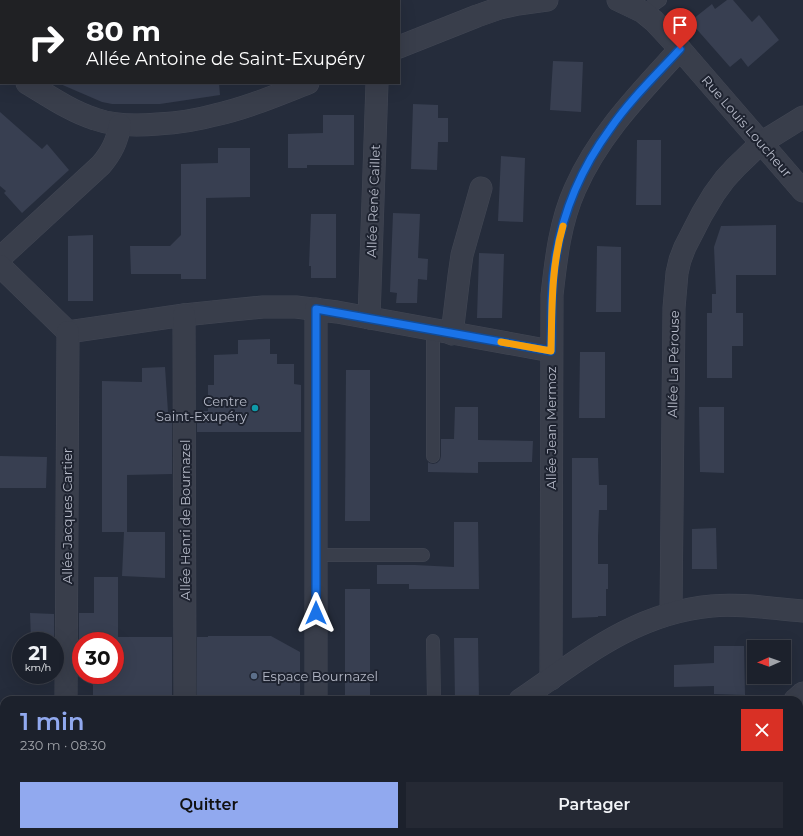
<!DOCTYPE html>
<html lang="fr">
<head>
<meta charset="utf-8">
<style>
	body { margin:0; font-family:Montserrat,sans-serif; background:#252934; color:#f1f3f6; height:100vh; display:flex; flex-direction:column; font-size:15px; white-space:nowrap }
	* { box-sizing:border-box; margin:0 }
	p { font-size:13px; color:#a0a3a9 }
	.icon { flex:none; width:22px; height:22px; fill:none; stroke:currentColor; stroke-width:2; stroke-linecap:round; stroke-linejoin:round }
	.map { position:relative; flex:1; overflow:hidden }
	.details { position:absolute; left:0px; top:696px; width:803px; height:140px; display:flex; flex-direction:column; background:#1c212c; border-radius:12px 12px 0 0; box-shadow:0 4px 16px #0002,0 0 0 1px #3a3e48 }
	.details>* { flex:none }
	.guide { position:absolute; left:0px; top:0px; width:400px; height:84px; box-shadow:0 4px 16px #0002,0 0 0 1px #3a3e48; background:#202124; color:#fff; overflow:hidden }
	.needle { width:26px; rotate:268deg }
	.tools { position:absolute; left:747px; top:640px; display:grid; gap:8px }
	.tools a { display:grid; place-items:center; width:44px; height:44px; border-radius:0px; background:#1c212c; box-shadow:0 4px 16px #0002,0 0 0 1px #3a3e48; font-size:20px }
	.speed { position:absolute; left:12px; top:632px; display:flex; gap:8px; font-size:20px; font-weight:700; text-align:center }
	.speed>* { display:grid; place-content:center; width:52px; height:52px; border-radius:50%; background:#1c212c; box-shadow:0 4px 16px #0002,0 0 0 1px #3a3e48; line-height:1 }
	.speed small { font-size:10px; font-weight:400 }
	.speed .limit { border:6px solid #d22; background:#fff; color:#111 }
	.pin { position:absolute; display:grid; place-items:center; width:34px; height:34px; color:#fff; margin:-41px -17px; border-radius:50% 50% 50% 0; rotate:-45deg; box-shadow:0 0 4px #0007 }
	.pin .icon { rotate:45deg }
	.me { position:absolute; width:44px; margin:-22px; rotate:0deg; stroke-linejoin:round; filter:drop-shadow(0 0 3px #0008) }
	.turn { display:flex; align-items:center; gap:14px; height:84px; padding:0 20px; font-size:18px }
	.turn .icon { width:52px; height:52px; stroke-width:2.5 }
	.turn b { display:block; font-size:28px; line-height:34px }
	.round { display:grid; place-items:center; flex:none; width:42px; height:42px; border-radius:0px; background:#252934 }
	.summary { display:flex; align-items:center; justify-content:space-between; height:68px; padding:0 20px }
	h1 { font-size:24px; font-weight:600; line-height:30px; color:#91a9ef }
	.button { display:flex; gap:8px; margin-top:auto; padding:8px 20px }
	.button a { flex:1; height:46px; border-radius:0px; background:#91a9ef; color:#111; font-size:16px; font-weight:600; line-height:46px; text-align:center }
	.button a+a { background:#252934; color:#f1f3f6 }
	.map>svg:first-child { display:block }
	.building { fill:#383f51 }
	.lines { fill:none; stroke-linecap:round; stroke-linejoin:round }
	.lane-casing { stroke:#424754; stroke-width:14 }
	.street-casing { stroke:#424754; stroke-width:23 }
	.lane { stroke:#393e4b; stroke-width:13 }
	.street { stroke:#393e4b; stroke-width:22 }
	.route-casing { stroke:#114b97; stroke-width:10 }
	.route { stroke:#1a73e8; stroke-width:7 }
	.slow { stroke:#f59e0b; stroke-width:7 }
	.culture-dot { fill:#0f9aa8; stroke:#1e2330; stroke-width:1.5 }
	.service-dot { fill:#5c6f8a; stroke:#1e2330; stroke-width:1.5 }
	.labels { text-anchor:middle; dominant-baseline:central; stroke-width:4; stroke-linejoin:round; paint-order:stroke }
	.street-label { font-size:13px; fill:#b5b9c7; stroke:#1e2330 }
	.poi-label { font-size:13px; fill:#b5b9c7; stroke:#1e2330; text-anchor:end }
</style>
</head>
<body>
<div class="map">
<svg width="803" height="836" viewBox="0 0 803 836">
	<rect width="100%" height="100%" fill="#252c3b"/>
	<g class="building">
		<polygon points="727,0 733,0 752,22 759,15 779,40 748,67 741,58 730,67 693,25 696,23 693,19 712,4 715,9"/>
		<polygon points="553,61 583,62 581,112 550,110"/>
		<polygon points="58,83 219,83 220,95 160,104 112,104 102,102"/>
		<polygon points="413,104 438,105 438,118 448,118 448,142 438,142 437,170 411,169"/>
		<polygon points="0,112 42,149 47,144 69,170 22,213 4,193 6,191 0,186"/>
		<polygon points="323,115 354,115 354,165 307,165 307,168 288,168 288,134 323,133"/>
		<polygon points="637,140 661,140 661,205 636,205"/>
		<polygon points="218,148 250,148 250,197 206,198 206,279 181,279 181,274 131,274 130,246 170,246 181,235 181,164 218,163"/>
		<polygon points="501,156 525,158 523,222 498,221"/>
		<polygon points="393,213 420,214 418,258 428,259 427,280 418,279 417,303 396,303 397,293 390,292"/>
		<polygon points="311,214 336,214 336,278 311,278 311,266 309,266"/>
		<polygon points="776,225 776,275 736,275 736,313 743,313 743,346 732,346 732,378 707,378 707,313 712,313 712,294 716,294 714,247 721,226"/>
		<polygon points="93,235 93,301 68,301 68,236"/>
		<polygon points="597,246 621,247 621,312 596,312"/>
		<polygon points="479,253 504,254 502,318 477,318"/>
		<polygon points="270,339 270,354 277,354 277,364 294,364 294,384 301,385 301,432 197,432 197,411 208,411 208,385 214,385 214,355 238,354 238,340"/>
		<polygon points="580,352 605,352 605,418 579,418"/>
		<polygon points="165,367 168,412 172,412 172,474 127,475 127,532 165,532 165,578 122,576 124,532 102,532 102,381 142,382 142,368"/>
		<polygon points="346,370 370,370 370,521 345,521"/>
		<polygon points="455,407 478,407 478,440 533,441 532,462 478,462 478,473 428,472 428,462 429,463 433,464 437,463 440,460 441,456 441,439 454,439"/>
		<polygon points="699,407 724,407 724,473 700,472"/>
		<polygon points="0,456 47,457 46,488 0,488"/>
		<polygon points="572,458 598,458 599,485 607,485 607,510 599,510 598,537 598,564 608,564 608,589 606,589 606,616 598,616 598,617 572,618"/>
		<polygon points="454,522 478,522 479,589 409,589 409,584 377,584 377,565 415,565 454,567"/>
		<polygon points="716,528 717,569 692,569 692,529"/>
		<polygon points="94,577 118,577 118,637 172,637 172,696 118,695 118,700 93,700 93,675 115,675 115,641 81,641 81,650 79,650 79,613 94,613"/>
		<rect x="345" y="589" width="25" height="111"/>
		<polygon points="30,613 54,614 54,641 45,641 45,640 31,640"/>
		<polygon points="208,636 271,636 300,652 300,700 208,700 208,697 197,697 197,637 208,637"/>
		<polygon points="454,638 478,638 479,700 455,700"/>
		<polygon points="714,646 744,646 745,695 714,694 714,686 674,687 674,665 714,663"/>
	</g>
	<g class="lines">
		<defs>
			<g id="lane">
				<polyline points="643,12 660,0"/>
				<polyline points="433,330 433,456"/>
				<polyline points="316,555 423,555"/>
				<polyline points="433,641 434,700"/>
			</g>
			<g id="street">
				<polyline points="618,0 643,12 654,21 680,49 803,191"/>
				<polyline points="399,47 477,16 500,8 518,4 547,0"/>
				<polyline points="0,66 1,67"/>
				<path d="M27,83C49,96 70,111 95,119C115,126 137,126 158,124C177,123 197,120 215,115C247,108 277,95 308,83"/>
				<path d="M0,258L101,165C112,152 117,141 120,125"/>
				<polyline points="0,266 68,332 184,315 232,310 263,307 296,307 337,312 551,351"/>
				<polyline points="184,315 185,700"/>
				<polyline points="369,318 377,83"/>
				<polyline points="452,334 459,276 462,255 481,188"/>
				<polyline points="671,613 674,308 677,273 680,260 685,247 702,214 714,194 725,179 736,167 761,143 803,117"/>
				<path d="M551,679L552,295C556,259 560,222 575,189C599,134 641,92 680,49"/>
				<polyline points="66,700 68,332"/>
				<polyline points="316,700 316,309"/>
				<path d="M520,700C582,658 634,613 712,606C742,603 773,609 803,611"/>
				<polyline points="795,700 803,693"/>
				<polyline points="0,763 4,763"/>
				<polyline points="329,832 330,836"/>
				<polyline points="667,836 670,832"/>
			</g>
		</defs>
		<use href="#lane" class="lane-casing"/>
		<use href="#street" class="street-casing"/>
		<use href="#lane" class="lane"/>
		<use href="#street" class="street"/>
	</g>
	<g class="lines">
		<defs>
			<path id="route" d="M316,613V309L551,351C552,333 551,315 552,296C554,235 574,178 610,129C630,100 656,75 680,49"/>
		</defs>
		<use href="#route" class="route-casing"/>
		<use href="#route" class="route"/>
		<path class="slow" d="M501,342L551,351C552,310 551,267 563,226"/>
	</g>
	<circle class="culture-dot" cx="255" cy="408" r="4"/>
	<circle class="service-dot" cx="254" cy="676" r="4"/>
	<g class="labels">
		<g class="street-label">
			<text transform="translate(747 126) rotate(49)">Rue Louis Loucheur</text>
			<text transform="translate(373 201) rotate(-88)">Allée René Caillet</text>
			<text transform="translate(673 364) rotate(-89)">Allée La Pérouse</text>
			<text transform="translate(551 428) rotate(-90)">Allée Jean Mermoz</text>
			<text transform="translate(67 516) rotate(-90)">Allée Jacques Cartier</text>
			<text transform="translate(185 520) rotate(-90)">Allée Henri de Bournazel</text>
		</g>
		<g class="poi-label">
			<text x="247" y="401">Centre<tspan x="247" dy="15">Saint-Exupéry</tspan></text>
			<text x="262" y="676" text-anchor="start">Espace Bournazel</text>
		</g>
	</g>
</svg>
<div class="tools">
<a><svg class="needle" viewBox="-14 -14 28 28"><path d="M0-13l5 13h-10z" fill="#e53935"/><path d="M0 13l5-13h-10z" fill="#a0a3a9"/></svg></a>
</div>
<div class="speed"><div>21<small>km/h</small></div><div class="limit">30</div></div>
<div class="pin" style="left:680px;top:49px;background:#d93025"><svg class="icon" aria-label="arrive" viewBox="0 0 24 24"><path d="M6 21V4h12l-3 4 3 4H6"/></svg></div>
<svg class="me" style="left:316px;top:613px" viewBox="-20 -20 40 40"><path d="M0-17L14 15 0 8-14 15z" fill="#1a73e8" stroke="#fff" stroke-width="4"/></svg>
<div class="guide">
<div class="turn"><svg class="icon" aria-label="right" viewBox="0 0 24 24"><path d="M7 20v-9h11M14 6l5 5-5 5"/></svg><div><b>80 m</b>Allée Antoine de Saint-Exupéry</div></div>
</div>
<section class="details">
<div class="summary"><div><h1>1 min</h1><p>230 m · 08:30</p></div><a class="round" style="background:#d93025;color:#fff"><svg class="icon" aria-label="close" viewBox="0 0 24 24"><path d="M6 6l12 12M18 6L6 18"/></svg></a></div>
<div class="button"><a>Quitter</a><a>Partager</a></div>
</section>
</div>
</body>
</html>
